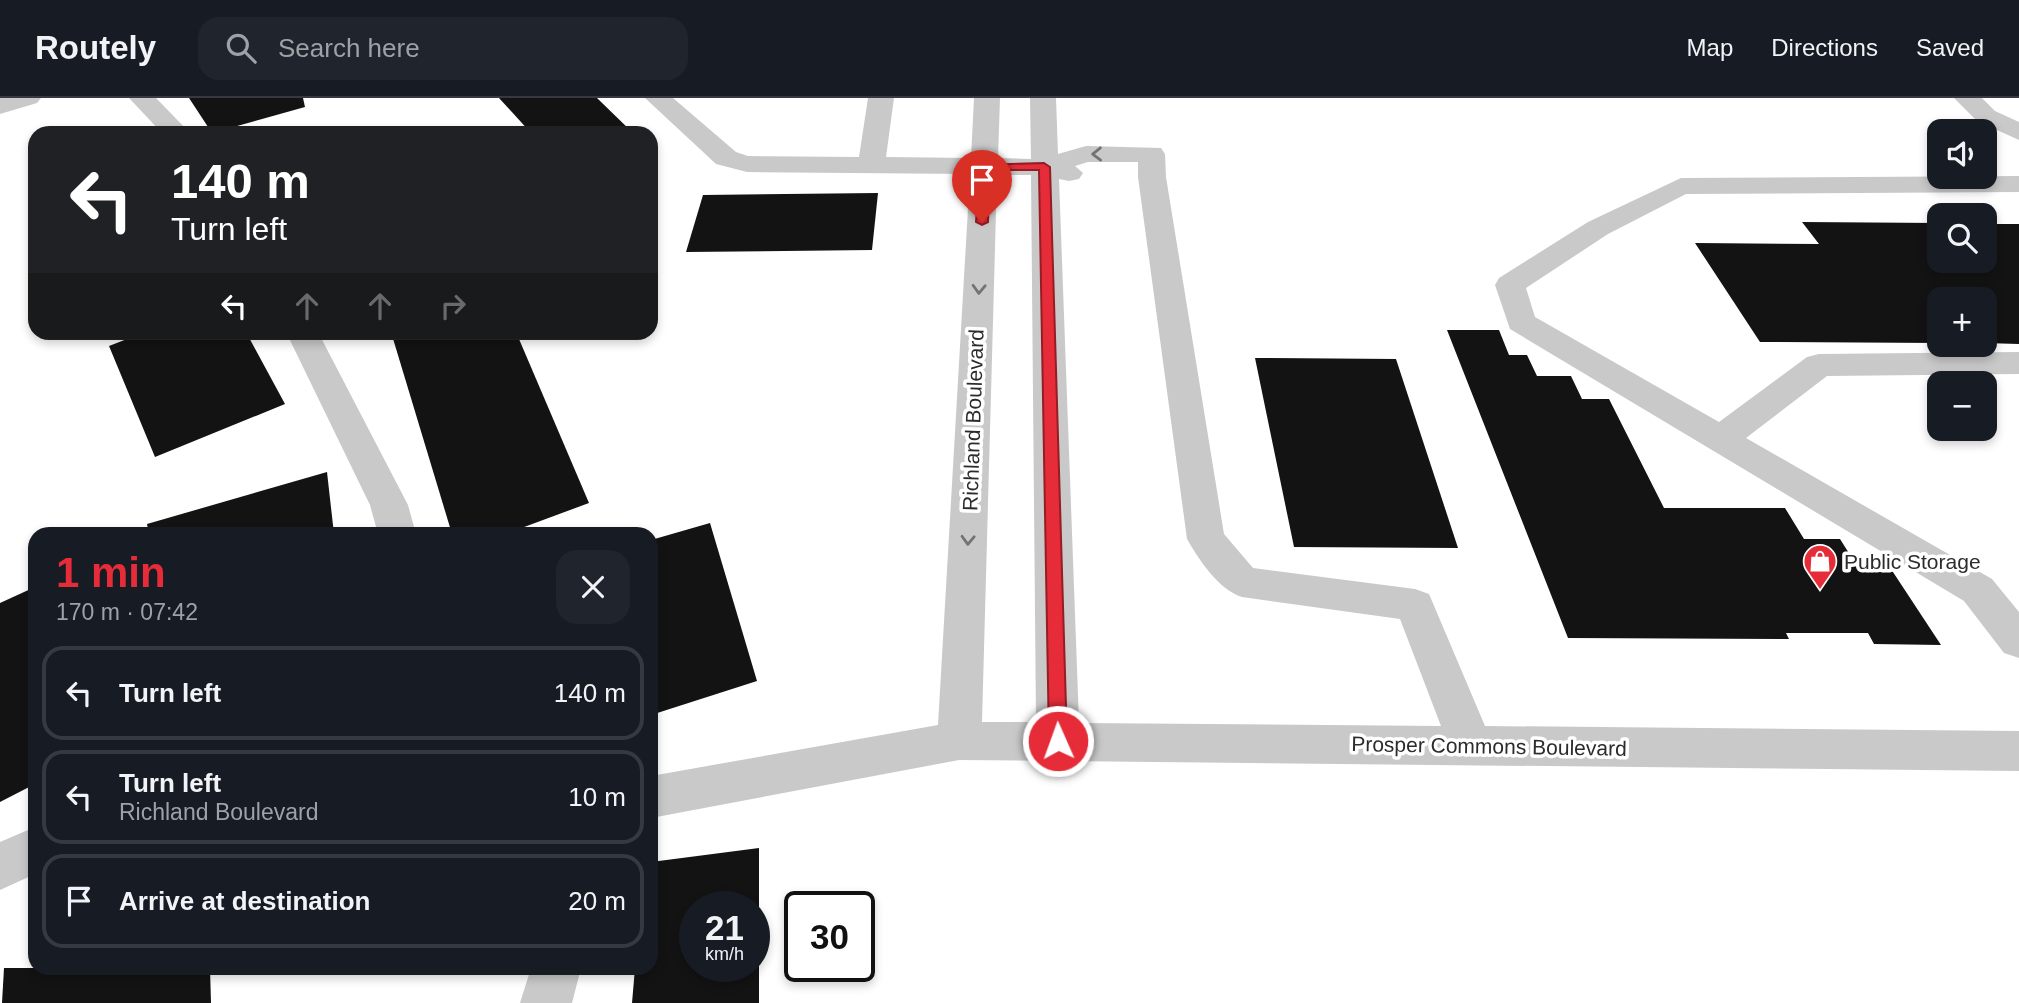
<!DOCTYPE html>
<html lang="en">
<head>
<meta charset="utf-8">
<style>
	body { margin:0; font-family:Helvetica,sans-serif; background:#20242c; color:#f1f3f6; height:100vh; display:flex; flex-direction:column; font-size:26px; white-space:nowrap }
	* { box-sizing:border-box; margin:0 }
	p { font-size:23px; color:#9ea1a6 }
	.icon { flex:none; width:38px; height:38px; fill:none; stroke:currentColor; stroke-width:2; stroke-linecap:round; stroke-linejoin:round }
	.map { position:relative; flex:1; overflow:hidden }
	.panel { position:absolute; left:28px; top:429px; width:630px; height:448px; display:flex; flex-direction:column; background:#171b24; border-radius:21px; box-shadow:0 4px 10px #0003 }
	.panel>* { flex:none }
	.top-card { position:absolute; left:28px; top:28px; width:630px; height:214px; border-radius:21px; box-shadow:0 4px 10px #0003; background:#202124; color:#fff; overflow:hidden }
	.tools { position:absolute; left:1927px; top:21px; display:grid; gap:14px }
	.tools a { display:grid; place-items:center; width:70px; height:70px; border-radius:14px; background:#171b24; box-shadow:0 4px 10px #0003; font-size:35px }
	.speed { position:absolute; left:679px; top:793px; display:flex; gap:14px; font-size:35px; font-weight:700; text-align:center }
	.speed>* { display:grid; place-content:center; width:91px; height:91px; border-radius:50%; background:#171b24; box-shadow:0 4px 10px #0003; line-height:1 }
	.speed small { font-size:18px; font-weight:400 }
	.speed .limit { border:4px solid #111; border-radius:10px; background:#fff; color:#111 }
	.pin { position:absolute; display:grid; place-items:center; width:60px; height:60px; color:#fff; margin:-72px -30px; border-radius:50% 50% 50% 0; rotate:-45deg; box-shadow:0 0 7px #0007 }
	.pin .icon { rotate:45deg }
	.me { position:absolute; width:77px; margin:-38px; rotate:358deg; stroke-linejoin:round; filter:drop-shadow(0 0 5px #0008) }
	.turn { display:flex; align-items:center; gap:24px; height:147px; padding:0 28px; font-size:32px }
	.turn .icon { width:91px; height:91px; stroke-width:2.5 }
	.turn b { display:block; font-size:49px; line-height:60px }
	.lanes { display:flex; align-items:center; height:66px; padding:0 28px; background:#0003; justify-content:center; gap:35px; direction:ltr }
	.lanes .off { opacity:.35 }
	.round { display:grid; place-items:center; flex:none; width:74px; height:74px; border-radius:21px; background:#20242c }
	.headline { display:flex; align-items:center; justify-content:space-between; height:119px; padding:0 28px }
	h1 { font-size:42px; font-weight:800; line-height:52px; color:#e52c38 }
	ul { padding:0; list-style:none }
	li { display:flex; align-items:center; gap:21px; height:94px; margin:0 14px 10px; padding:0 14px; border:4px solid #363941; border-radius:21px }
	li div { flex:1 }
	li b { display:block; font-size:26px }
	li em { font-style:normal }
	header { display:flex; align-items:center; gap:42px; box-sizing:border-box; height:98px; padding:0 35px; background:#171b24; border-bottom:2px solid #363941 }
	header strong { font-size:33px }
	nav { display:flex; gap:38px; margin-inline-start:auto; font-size:24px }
	.search { width:490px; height:63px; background:#20242c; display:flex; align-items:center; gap:18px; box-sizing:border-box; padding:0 24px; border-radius:21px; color:#9ea1a6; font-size:26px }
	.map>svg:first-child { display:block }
	.building { fill:#131313; fill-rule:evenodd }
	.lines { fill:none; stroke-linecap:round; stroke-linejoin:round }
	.minor { fill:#c9c9c9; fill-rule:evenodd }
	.oneway { stroke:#737373 }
	.route { fill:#e52c38; stroke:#951d24; stroke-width:2 }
	.labels { text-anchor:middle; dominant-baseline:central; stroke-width:7; stroke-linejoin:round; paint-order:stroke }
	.street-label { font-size:21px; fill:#2c2c2c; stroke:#fff }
	.poi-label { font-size:21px; fill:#2c2c2c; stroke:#fff; text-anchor:start }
</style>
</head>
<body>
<header>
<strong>Routely</strong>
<div class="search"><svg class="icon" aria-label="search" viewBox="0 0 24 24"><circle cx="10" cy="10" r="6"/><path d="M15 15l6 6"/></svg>Search here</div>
<nav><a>Map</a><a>Directions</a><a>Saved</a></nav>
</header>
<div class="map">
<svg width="2019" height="905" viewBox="0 0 2019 905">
	<rect width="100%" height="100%" fill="#fff"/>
	<g class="building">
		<polygon points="189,0 303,0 305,9 212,35"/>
		<polygon points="499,0 597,0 633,35 531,35"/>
		<polygon points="878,95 872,152 686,154 703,97"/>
		<polygon points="1802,124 1939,125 1939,163 1984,163 1984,126 2019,126 2019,246 1984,245 1984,201 1939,201 1939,245 1760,244 1695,145 1819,146"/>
		<polygon points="1447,232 1499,232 1509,257 1527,257 1537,278 1571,278 1582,301 1609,301 1664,410 1785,410 1804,441 1840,441 1859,471 1891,471 1941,547 1874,546 1868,535 1786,535 1789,541 1568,540"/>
		<polygon points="145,234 246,234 285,306 155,359 109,248"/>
		<polygon points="391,234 516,234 589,405 505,436 452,436"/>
		<polygon points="1255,260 1396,261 1458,450 1294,449"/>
		<polygon points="327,374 334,436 149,436 147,426"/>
		<polygon points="710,425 757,583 651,617 651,442"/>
		<polygon points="35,489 35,686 0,704 0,505"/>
		<path d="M759,750V905H632L635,870H651V764ZM695,808H754V868H695Z"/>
		<polygon points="4,870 210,870 211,905 2,905"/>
	</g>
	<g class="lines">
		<g class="minor">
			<polygon points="0,0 41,0 37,5 0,16"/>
			<polygon points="129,0 156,0 190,35 162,35"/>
			<path d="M645,0H673L736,54L748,58L859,59L868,0H894L886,59L971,60L974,0H1000L998,60L1031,61L1030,0H1056L1058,56L1086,48L1161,50L1165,56L1166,79L1224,436L1253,470L1415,491L1429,496L1485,628L2019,633V673L959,662L651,720V678L938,627L970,76L747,74L716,66ZM1088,64H1138V79L1187,441C1199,462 1219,492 1242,499L1400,521L1441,628L1079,625L1059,81L1069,83L1079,81L1083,75L1075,68ZM997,77H1031L1036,624H982Z"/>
			<polygon points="1954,0 1982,0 1995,13 2019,24 2019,42 1977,23"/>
			<polygon points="2019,78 2019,94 1686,96 1608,136 1526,190 1535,219 1719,324 1807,259 1819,256 2019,254 2019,276 1827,278 1746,340 1992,481 2019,514 2019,560 2004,555 1964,503 1510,231 1495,187 1499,180 1588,124 1681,80"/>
			<polygon points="286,234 318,234 408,407 416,436 378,436 370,407"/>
			<polygon points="35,729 35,776 0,792 0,744"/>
			<polygon points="531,870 581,870 572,905 520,905"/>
		</g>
	</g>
	<defs><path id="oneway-chevron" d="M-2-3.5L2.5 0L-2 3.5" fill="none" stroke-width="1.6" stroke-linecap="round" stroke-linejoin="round" transform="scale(1.75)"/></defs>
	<g class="oneway">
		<use href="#oneway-chevron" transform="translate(1097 56) rotate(179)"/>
		<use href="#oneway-chevron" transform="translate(979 191) rotate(92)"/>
		<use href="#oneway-chevron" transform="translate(968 442) rotate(92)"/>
	</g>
	<polygon class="route" points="1044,65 1050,69 1067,643 1064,649 1058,651 1051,649 1049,643 1039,72 990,72 988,124 982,127 976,124 980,67"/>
	<defs>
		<symbol id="shop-pin" viewBox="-11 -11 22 30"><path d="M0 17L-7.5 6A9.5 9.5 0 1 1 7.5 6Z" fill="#e52c38" stroke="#fff"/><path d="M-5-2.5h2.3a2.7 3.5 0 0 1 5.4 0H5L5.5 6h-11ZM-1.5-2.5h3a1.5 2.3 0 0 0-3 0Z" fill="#fff"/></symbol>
	</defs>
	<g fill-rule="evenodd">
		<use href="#shop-pin" x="1801" y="444" width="38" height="52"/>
	</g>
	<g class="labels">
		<g class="street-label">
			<text transform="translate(973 322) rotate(-88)">Richland Boulevard</text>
			<text transform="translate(1489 648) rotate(1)">Prosper Commons Boulevard</text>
		</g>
		<g class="poi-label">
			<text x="1844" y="463">Public Storage</text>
		</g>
	</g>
</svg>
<div class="tools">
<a><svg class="icon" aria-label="sound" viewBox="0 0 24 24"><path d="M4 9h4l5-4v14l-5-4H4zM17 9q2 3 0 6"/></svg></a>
<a><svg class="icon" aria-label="search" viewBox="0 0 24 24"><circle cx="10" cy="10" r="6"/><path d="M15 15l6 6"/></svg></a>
<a>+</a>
<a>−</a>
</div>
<div class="speed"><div>21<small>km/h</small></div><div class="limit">30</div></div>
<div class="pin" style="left:982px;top:124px;background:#d93025"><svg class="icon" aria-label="arrive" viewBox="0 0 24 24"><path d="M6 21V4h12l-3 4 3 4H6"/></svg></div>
<svg class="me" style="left:1058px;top:643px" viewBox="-20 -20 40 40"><circle r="17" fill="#e52c38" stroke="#fff" stroke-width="3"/><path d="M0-11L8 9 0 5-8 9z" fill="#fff"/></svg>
<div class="top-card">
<div class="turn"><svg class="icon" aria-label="left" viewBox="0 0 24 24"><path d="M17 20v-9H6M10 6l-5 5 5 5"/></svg><div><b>140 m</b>Turn left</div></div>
<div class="lanes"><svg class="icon" aria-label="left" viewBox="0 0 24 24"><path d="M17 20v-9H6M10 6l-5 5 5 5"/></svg><svg class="icon off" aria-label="ahead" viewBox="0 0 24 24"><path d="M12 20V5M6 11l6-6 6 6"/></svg><svg class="icon off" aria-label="ahead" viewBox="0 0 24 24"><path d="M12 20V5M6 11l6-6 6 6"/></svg><svg class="icon off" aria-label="right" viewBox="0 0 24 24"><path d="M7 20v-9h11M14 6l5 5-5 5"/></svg></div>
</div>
<section class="panel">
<div class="headline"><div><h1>1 min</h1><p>170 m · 07:42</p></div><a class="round"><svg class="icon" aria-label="close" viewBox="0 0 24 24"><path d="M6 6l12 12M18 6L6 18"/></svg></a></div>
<ul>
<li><svg class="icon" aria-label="left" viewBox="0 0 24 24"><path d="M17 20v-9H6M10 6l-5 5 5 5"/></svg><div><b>Turn left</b></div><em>140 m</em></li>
<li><svg class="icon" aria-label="left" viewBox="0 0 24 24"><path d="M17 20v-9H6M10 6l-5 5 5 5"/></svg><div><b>Turn left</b><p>Richland Boulevard</p></div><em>10 m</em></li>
<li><svg class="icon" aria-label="arrive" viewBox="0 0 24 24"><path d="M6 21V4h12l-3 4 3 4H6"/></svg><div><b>Arrive at destination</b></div><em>20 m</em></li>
</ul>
</section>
</div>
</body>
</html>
